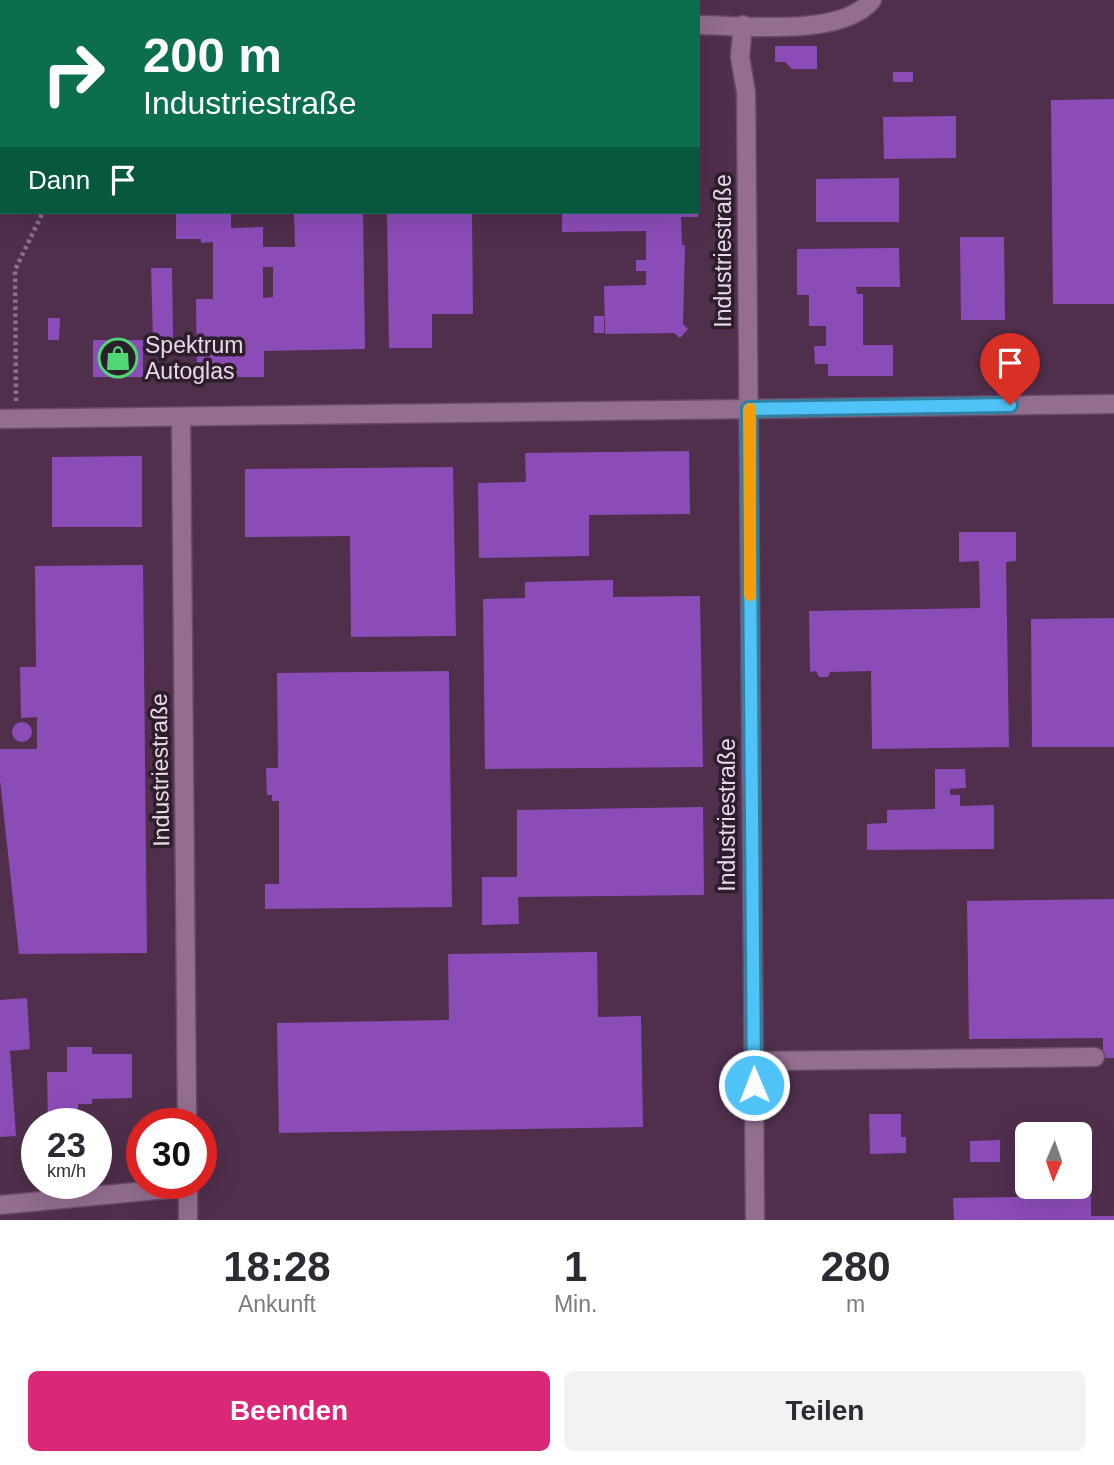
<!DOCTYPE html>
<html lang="de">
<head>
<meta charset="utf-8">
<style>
	body { margin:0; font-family:Arial,sans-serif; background:#f2f2f3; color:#2b2b33; height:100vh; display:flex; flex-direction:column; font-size:26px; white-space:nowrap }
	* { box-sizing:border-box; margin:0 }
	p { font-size:23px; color:#7c7c81 }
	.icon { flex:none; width:38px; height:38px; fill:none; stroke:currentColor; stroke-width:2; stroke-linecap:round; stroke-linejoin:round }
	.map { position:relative; height:1220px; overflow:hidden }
	.panel { display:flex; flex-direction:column; background:#fff; flex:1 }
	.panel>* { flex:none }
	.hud { position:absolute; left:0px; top:0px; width:700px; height:214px; box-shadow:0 7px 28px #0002; background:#0b6e4f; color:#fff; overflow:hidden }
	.needle { width:46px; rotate:182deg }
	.buttons { position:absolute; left:1015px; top:1122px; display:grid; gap:14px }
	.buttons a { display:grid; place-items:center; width:77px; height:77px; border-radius:10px; background:#fff; box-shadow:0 7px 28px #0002; font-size:35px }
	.speed { position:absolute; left:21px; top:1108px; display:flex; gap:14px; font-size:35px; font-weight:700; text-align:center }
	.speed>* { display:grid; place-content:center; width:91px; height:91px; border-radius:50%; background:#fff; box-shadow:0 7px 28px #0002; line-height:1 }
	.speed small { font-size:18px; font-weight:400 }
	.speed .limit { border:10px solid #d22; background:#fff; color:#111 }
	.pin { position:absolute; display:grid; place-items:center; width:60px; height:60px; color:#fff; margin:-72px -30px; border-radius:50% 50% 50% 0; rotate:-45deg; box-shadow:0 0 7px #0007 }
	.pin .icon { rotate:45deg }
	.me { position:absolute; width:77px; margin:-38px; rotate:359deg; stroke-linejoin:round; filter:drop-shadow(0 0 5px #0008) }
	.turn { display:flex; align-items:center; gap:24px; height:147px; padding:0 28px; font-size:32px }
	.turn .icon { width:91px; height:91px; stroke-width:2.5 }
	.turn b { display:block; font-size:49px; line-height:60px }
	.then { display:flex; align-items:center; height:66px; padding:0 28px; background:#0003; gap:14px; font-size:26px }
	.eta { display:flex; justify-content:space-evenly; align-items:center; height:119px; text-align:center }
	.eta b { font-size:42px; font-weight:700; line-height:49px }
	.primary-button { display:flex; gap:14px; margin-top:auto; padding:14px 28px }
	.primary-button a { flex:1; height:80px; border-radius:10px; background:#db2777; color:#fff; font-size:28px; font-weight:700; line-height:80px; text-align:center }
	.primary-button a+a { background:#f2f2f3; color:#2b2b33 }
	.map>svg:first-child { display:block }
	.building { fill:#8c4cb8; fill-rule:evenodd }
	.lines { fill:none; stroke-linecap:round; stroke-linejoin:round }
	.minor-casing { stroke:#684c67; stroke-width:21 }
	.path { stroke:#8c6f89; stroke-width:4.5; stroke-dasharray:3.5 3.5; stroke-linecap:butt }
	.minor { stroke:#936e8f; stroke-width:18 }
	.route-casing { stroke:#337fa1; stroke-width:18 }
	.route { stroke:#4fc3f7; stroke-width:12 }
	.slow { stroke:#f59e0b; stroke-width:12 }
	.labels { text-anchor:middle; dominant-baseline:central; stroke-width:7; stroke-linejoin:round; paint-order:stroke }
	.street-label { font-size:23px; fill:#edd8eb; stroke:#2c1e2b }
	.poi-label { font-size:23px; fill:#edd8eb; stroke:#2c1e2b; text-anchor:start }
</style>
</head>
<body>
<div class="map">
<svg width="1114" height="1220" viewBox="0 0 1114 1220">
	<rect width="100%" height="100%" fill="#502f4d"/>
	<g class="building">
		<polygon points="775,46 817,46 817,69 792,69 785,62 775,62"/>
		<rect x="893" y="72" width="20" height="10"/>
		<polygon points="1114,99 1114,304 1053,304 1051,100"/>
		<polygon points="956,116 956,158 884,159 883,117"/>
		<polygon points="899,178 899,222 816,222 816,179"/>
		<path d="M176,212H231V228L263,227V247H295L294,212H363L365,349L264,351V377H197L196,299H213V242L201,243V239H176ZM263,267H273V297L263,298Z"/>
		<polygon points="387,212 472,212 473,314 432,314 432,348 389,348"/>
		<polygon points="562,212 698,212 698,217 681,217 682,245 685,245 683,324 688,329 680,338 674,333 605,334 604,286 646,285 646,271 636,271 636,260 646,260 646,231 562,232"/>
		<polygon points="960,237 1004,237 1005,320 961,320"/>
		<polygon points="899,248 900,287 856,287 857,294 863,294 863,345 893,345 893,376 828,376 828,364 815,364 814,346 826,346 826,326 809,326 809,295 797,295 797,249"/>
		<polygon points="151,268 172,268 173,339 153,339"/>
		<rect x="594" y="316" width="10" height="17"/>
		<polygon points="48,318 60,318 59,340 48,340"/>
		<rect x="93" y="340" width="50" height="37"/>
		<polygon points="689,451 690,514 589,515 589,556 479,558 478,483 526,482 525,453"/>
		<polygon points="142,456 142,527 52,527 52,457"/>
		<polygon points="453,467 456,636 351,637 350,536 245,537 245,469"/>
		<polygon points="959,532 1016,532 1016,561 1006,562 1009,747 872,749 871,671 830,672 828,677 819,677 816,671 810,672 809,611 980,608 979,561 959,562"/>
		<polygon points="143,565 147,953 19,954 0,780 0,749 37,749 37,717 21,718 20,667 36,667 35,566"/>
		<polygon points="613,580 613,597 700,596 703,767 485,769 483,599 525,598 525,582"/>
		<polygon points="1114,618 1114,747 1032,747 1031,619"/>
		<polygon points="449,671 452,907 265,909 265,884 279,884 279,801 272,801 272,795 267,795 266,768 278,768 277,673"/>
		<circle cx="22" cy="732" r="10"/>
		<polygon points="935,769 965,769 966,788 950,789 950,795 960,795 960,806 994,805 994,849 867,850 867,824 887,823 887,810 935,809"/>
		<polygon points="703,807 704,895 518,897 519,924 482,925 482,877 517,877 517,810"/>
		<polygon points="1114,899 1114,1058 1103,1058 1103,1038 969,1039 967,901"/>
		<polygon points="597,952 598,1017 641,1016 643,1127 279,1133 277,1023 449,1020 448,954"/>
		<polygon points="27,998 30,1049 10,1051 16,1136 0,1137 0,1000"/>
		<polygon points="67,1047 92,1047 92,1054 132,1054 132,1098 92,1099 92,1104 78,1104 78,1124 48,1124 47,1072 67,1072"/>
		<polygon points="869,1114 901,1114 901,1137 906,1137 906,1153 870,1154"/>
		<polygon points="1000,1140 1000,1162 970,1162 970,1141"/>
		<polygon points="1091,1196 1091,1216 1114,1216 1114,1220 954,1220 953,1198"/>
	</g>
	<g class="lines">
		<defs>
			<g id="minor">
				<polyline points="319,0 320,2"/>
				<path d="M698,25C743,25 842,38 872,0"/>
				<polyline points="743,25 740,57 746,92 755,1220"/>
				<polyline points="181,417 187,1124"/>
				<polyline points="0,419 1114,404"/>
				<polyline points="754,1061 1095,1057"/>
				<polyline points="188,1183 188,1220"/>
				<polyline points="0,1205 188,1187"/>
			</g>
		</defs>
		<use href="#minor" class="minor-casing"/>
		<g class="path">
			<polyline points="156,2 157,0"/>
			<polyline points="16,401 15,270 43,212"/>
		</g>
		<use href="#minor" class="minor"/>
	</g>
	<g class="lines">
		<defs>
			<polyline id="route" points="754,1085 749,409 1010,405"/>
		</defs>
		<use href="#route" class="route-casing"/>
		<use href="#route" class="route"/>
		<polyline class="slow" points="750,595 750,409"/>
	</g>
	<defs>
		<symbol id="shop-ring" viewBox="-11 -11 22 22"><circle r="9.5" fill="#2c1e2b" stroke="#4fd675" stroke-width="1.5"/><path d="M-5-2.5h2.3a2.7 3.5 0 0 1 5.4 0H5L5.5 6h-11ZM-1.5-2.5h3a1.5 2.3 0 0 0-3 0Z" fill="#4fd675"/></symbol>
	</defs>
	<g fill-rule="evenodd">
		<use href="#shop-ring" x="96" y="336" width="44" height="44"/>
	</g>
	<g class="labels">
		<g class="street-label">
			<text transform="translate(723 251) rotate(-90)">Industriestraße</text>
			<text transform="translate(160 770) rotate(-91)">Industriestraße</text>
			<text transform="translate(727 815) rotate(-90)">Industriestraße</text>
		</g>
		<g class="poi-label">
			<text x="145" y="345">Spektrum<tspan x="145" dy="26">Autoglas</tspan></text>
		</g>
	</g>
</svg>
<div class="buttons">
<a><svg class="needle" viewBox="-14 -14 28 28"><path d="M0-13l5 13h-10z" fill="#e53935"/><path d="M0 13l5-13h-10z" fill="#7c7c81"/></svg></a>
</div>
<div class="speed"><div>23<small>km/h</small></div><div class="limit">30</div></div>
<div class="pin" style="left:1010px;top:405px;background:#d93025"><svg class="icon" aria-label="arrive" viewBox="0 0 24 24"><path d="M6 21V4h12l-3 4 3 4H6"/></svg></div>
<svg class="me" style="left:754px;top:1085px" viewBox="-20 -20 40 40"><circle r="17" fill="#4fc3f7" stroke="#fff" stroke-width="3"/><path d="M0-11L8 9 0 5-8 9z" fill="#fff"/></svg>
<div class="hud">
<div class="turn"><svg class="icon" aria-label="right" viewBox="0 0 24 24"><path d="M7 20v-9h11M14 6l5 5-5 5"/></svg><div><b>200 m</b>Industriestraße</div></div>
<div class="then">Dann<svg class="icon" aria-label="arrive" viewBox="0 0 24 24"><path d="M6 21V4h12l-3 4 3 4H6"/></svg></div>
</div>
</div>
<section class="panel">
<div class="eta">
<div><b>18:28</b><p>Ankunft</p></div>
<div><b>1</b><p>Min.</p></div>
<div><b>280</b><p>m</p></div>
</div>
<div class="primary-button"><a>Beenden</a><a>Teilen</a></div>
</section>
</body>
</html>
